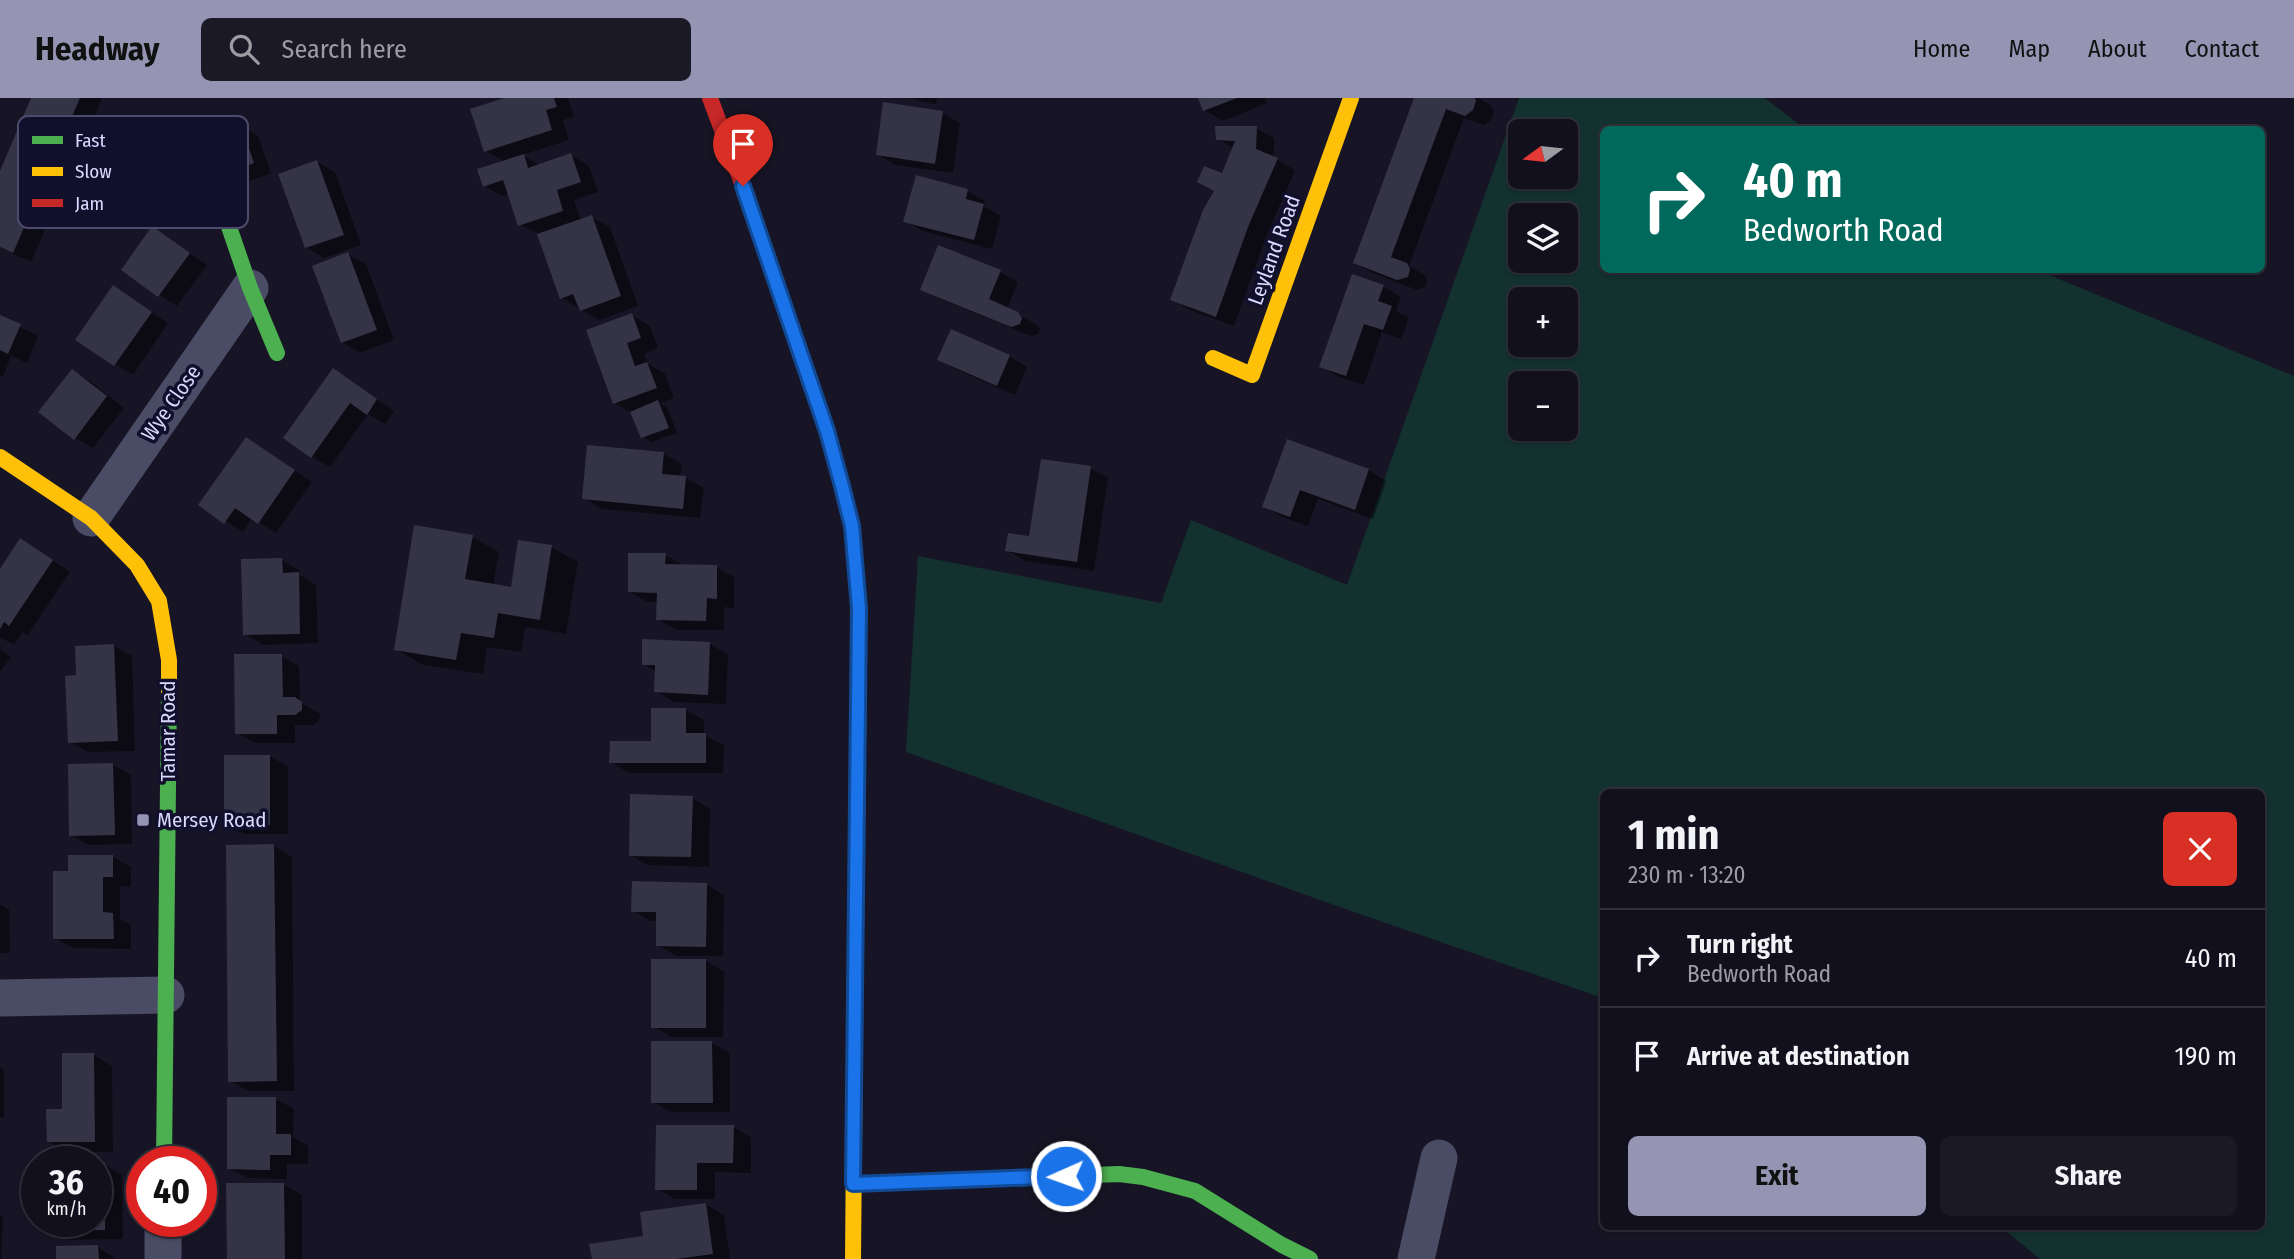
<!DOCTYPE html>
<html lang="en">
<head>
<meta charset="utf-8">
<style>
	body { margin:0; font-family:"Fira Sans Condensed",sans-serif; background:#1a1925; color:#f1f3f6; height:100vh; display:flex; flex-direction:column; font-size:26px; white-space:nowrap }
	* { box-sizing:border-box; margin:0 }
	p { font-size:23px; color:#9c9da3 }
	.icon { flex:none; width:38px; height:38px; fill:none; stroke:currentColor; stroke-width:2; stroke-linecap:round; stroke-linejoin:round }
	.map { position:relative; flex:1; overflow:hidden }
	.panel { position:absolute; left:1600px; top:691px; width:665px; height:441px; display:flex; flex-direction:column; background:#11101c; border-radius:10px; box-shadow:0 2px 5px #0004,0 0 0 2px #30303b }
	.panel>* { flex:none }
	.guide { position:absolute; left:1600px; top:28px; width:665px; height:147px; border-radius:10px; box-shadow:0 2px 5px #0004,0 0 0 2px #30303b; background:#00695c; color:#fff; overflow:hidden }
	.needle { width:46px; rotate:255deg }
	.tools { position:absolute; left:1508px; top:21px; display:grid; gap:14px }
	.tools a { display:grid; place-items:center; width:70px; height:70px; border-radius:10px; background:#11101c; box-shadow:0 2px 5px #0004,0 0 0 2px #30303b; font-size:35px }
	.speed { position:absolute; left:21px; top:1048px; display:flex; gap:14px; font-size:35px; font-weight:700; text-align:center }
	.speed>* { display:grid; place-content:center; width:91px; height:91px; border-radius:50%; background:#11101c; box-shadow:0 2px 5px #0004,0 0 0 2px #30303b; line-height:1 }
	.speed small { font-size:18px; font-weight:400 }
	.speed .limit { border:10px solid #d22; background:#fff; color:#111 }
	.pin { position:absolute; display:grid; place-items:center; width:60px; height:60px; color:#fff; margin:-72px -30px; border-radius:50% 50% 50% 0; rotate:-45deg; box-shadow:0 0 7px #0007 }
	.pin .icon { rotate:45deg }
	.me { position:absolute; width:77px; margin:-38px; rotate:268deg; stroke-linejoin:round; filter:drop-shadow(0 0 5px #0008) }
	.turn { display:flex; align-items:center; gap:24px; height:147px; padding:0 28px; font-size:32px }
	.turn .icon { width:91px; height:91px; stroke-width:2.5 }
	.turn b { display:block; font-size:49px; line-height:60px }
	.round { display:grid; place-items:center; flex:none; width:74px; height:74px; border-radius:10px; background:#1a1925 }
	.head { display:flex; align-items:center; justify-content:space-between; height:119px; padding:0 28px }
	h1 { font-size:42px; font-weight:700; line-height:52px }
	.action { display:flex; gap:14px; margin-top:auto; padding:14px 28px }
	.action a { flex:1; height:80px; border-radius:10px; background:#9594b3; color:#111; font-size:28px; font-weight:700; line-height:80px; text-align:center }
	.action a+a { background:#1a1925; color:#f1f3f6 }
	ul { padding:0; list-style:none }
	li { display:flex; align-items:center; gap:21px; height:98px; padding:0 28px; border-top:2px solid #30303b }
	li div { flex:1 }
	li b { display:block; font-size:26px }
	li em { font-style:normal }
	header { display:flex; align-items:center; gap:42px; box-sizing:border-box; height:98px; padding:0 35px; background:#9594b3; color:#111 }
	header strong { font-size:33px }
	nav { display:flex; gap:38px; margin-inline-start:auto; font-size:24px }
	.search { width:490px; height:63px; background:#1a1925; display:flex; align-items:center; gap:18px; box-sizing:border-box; padding:0 24px; border-radius:10px; color:#9c9da3; font-size:26px }
	.map>svg:first-child { display:block }
	.green { fill:#12312f; fill-rule:evenodd }
	.shadow { fill:#0007 }
	.building { fill:#353346 }
	.lines { fill:none; stroke-linecap:round; stroke-linejoin:round }
	.street { stroke:#4a4b65; stroke-width:37 }
	.fast { stroke:#4caf50; stroke-width:16 }
	.slow { stroke:#ffc107; stroke-width:16 }
	.jam { stroke:#c62828; stroke-width:16 }
	.route-casing { stroke:#114b97; stroke-width:18 }
	.route { stroke:#1a73e8; stroke-width:12 }
	.poi-dot { fill:#9594b3; stroke:#110f2b; stroke-width:2.5 }
	.labels { text-anchor:middle; dominant-baseline:central; stroke-width:7; stroke-linejoin:round; paint-order:stroke }
	.street-label { font-size:21px; fill:#d9d8ff; stroke:#110f2b }
	.poi-label { font-size:21px; fill:#d9d8ff; stroke:#110f2b; text-anchor:start }
	.key { fill:#110f2b; stroke:#4d4b6b; stroke-width:2 }
	.key-label { font-size:19px; fill:#d9d8ff }
</style>
</head>
<body>
<header>
<strong>Headway</strong>
<div class="search"><svg class="icon" aria-label="search" viewBox="0 0 24 24"><circle cx="10" cy="10" r="6"/><path d="M15 15l6 6"/></svg>Search here</div>
<nav><a>Home</a><a>Map</a><a>About</a><a>Contact</a></nav>
</header>
<div class="map">
<svg width="2294" height="1161" viewBox="0 0 2294 1161">
	<rect width="100%" height="100%" fill="#171525"/>
	<path class="green" d="M1519,0H1765L1805,31L1603,32V172H2037L2294,278V1161H2040L2001,1129H2261V695H1603V900L1334,807L906,654L918,458L1161,505L1191,422L1347,487ZM1521,33H1566V79H1521ZM1521,117H1566V163H1521ZM1521,201H1566V247H1521ZM1521,285H1566V331H1521Z"/>
	<g class="shadow">
		<polygon points="33,0 102,0 31,164 0,150 0,78"/>
		<polygon points="509,0 568,0 574,19 563,22 569,42 522,57 540,67 571,57 589,68 598,94 574,102 581,123 592,119 610,129 638,208 599,222 562,200 539,136 519,126 509,96 502,98 484,88 505,64 486,53"/>
		<polygon points="907,0 937,0 936,6"/>
		<polygon points="1200,0 1265,0 1267,5 1223,23 1205,12"/>
		<polygon points="1416,0 1478,0 1490,7 1494,14 1491,22 1484,27 1464,20 1409,168 1425,177 1427,182 1426,188 1417,192 1373,175 1355,165"/>
		<polygon points="942,15 960,25 953,75 895,67 877,56"/>
		<polygon points="240,27 258,38 271,75 204,100 186,89"/>
		<polygon points="1256,30 1274,40 1274,60 1295,72 1266,139 1234,228 1190,212 1172,201 1234,50 1217,41"/>
		<polygon points="317,64 335,74 361,147 324,160 306,149"/>
		<polygon points="967,93 985,103 984,108 1001,118 992,151 923,133 905,123"/>
		<polygon points="153,130 207,167 177,208 159,197"/>
		<polygon points="348,156 366,166 394,242 360,255 342,244"/>
		<polygon points="1000,174 1018,184 1007,211 1036,226 1040,231 1038,236 1031,238 940,201 922,191"/>
		<polygon points="1383,188 1401,199 1396,213 1409,220 1401,241 1382,234 1364,287 1339,279 1321,268"/>
		<polygon points="114,189 168,225 133,277 77,241"/>
		<polygon points="632,217 650,228 658,250 644,256 648,266 665,276 674,300 660,305 667,309 677,335 651,344 643,339 632,315 614,305"/>
		<polygon points="0,219 38,238 27,265 11,258 3,279 0,278"/>
		<polygon points="1009,258 1027,269 1015,297 957,272 940,262"/>
		<polygon points="334,272 394,313 385,326 368,316 330,369 312,359"/>
		<polygon points="73,273 90,283 124,310 93,350 75,340"/>
		<polygon points="1288,343 1369,372 1386,383 1373,421 1318,401 1308,428 1282,419 1265,408"/>
		<polygon points="264,351 312,384 276,435 252,420 243,434 201,407"/>
		<polygon points="664,356 682,366 680,379 686,380 704,390 700,420 602,411 584,400"/>
		<polygon points="1090,370 1108,380 1094,473 1025,463 1007,452 1031,440"/>
		<polygon points="472,439 499,454 493,488 512,491 551,449 578,464 566,536 525,529 521,554 487,549 483,576 423,567 396,551"/>
		<polygon points="39,453 70,474 28,537 23,534 14,547 0,539 0,474"/>
		<polygon points="665,457 683,467 716,469 734,479 734,510 724,509 724,532 676,532 658,521 658,504 647,504 629,493"/>
		<polygon points="281,462 299,472 300,477 316,487 318,545 263,547 245,536"/>
		<polygon points="710,546 728,557 726,606 674,604 656,593 657,574 643,566"/>
		<polygon points="114,548 132,558 135,653 88,654 70,644"/>
		<polygon points="0,551 11,559 0,574"/>
		<polygon points="281,558 299,568 300,604 320,616 319,623 313,627 295,627 295,645 255,645 237,635"/>
		<polygon points="686,612 704,622 704,637 724,647 723,675 629,675 611,664 653,645"/>
		<polygon points="270,658 288,669 288,736 244,736 226,726"/>
		<polygon points="113,667 131,677 132,746 89,747 71,737"/>
		<polygon points="693,700 710,711 709,769 648,767 630,757"/>
		<polygon points="274,748 292,759 294,993 248,993 230,983"/>
		<polygon points="113,759 131,769 131,789 120,788 120,821 131,827 131,851 73,850 55,840 70,775"/>
		<polygon points="706,786 724,797 723,858 676,858 658,847 658,823 651,823 633,813"/>
		<polygon points="0,806 9,812 10,855 0,855"/>
		<polygon points="706,863 724,874 723,939 671,939 653,928"/>
		<polygon points="712,945 730,955 730,1014 671,1014 653,1004"/>
		<polygon points="94,957 112,968 113,1054 66,1054 48,1043"/>
		<polygon points="0,969 4,972 4,1019 0,1019"/>
		<polygon points="276,1001 294,1011 293,1039 308,1048 308,1066 287,1066 287,1081 247,1080 229,1070"/>
		<polygon points="733,1029 751,1039 751,1075 715,1074 715,1101 675,1101 657,1091"/>
		<polygon points="104,1066 122,1077 123,1141 69,1142 51,1131 51,1124 96,1124"/>
		<polygon points="284,1087 302,1097 302,1161 229,1161"/>
		<polygon points="706,1106 724,1117 730,1161 593,1161 645,1139"/>
		<polygon points="0,1118 3,1120 1,1161 0,1161"/>
		<polygon points="98,1149 116,1161 58,1161"/>
	</g>
	<g class="building">
		<polygon points="31,0 80,0 13,155 0,149 0,73"/>
		<polygon points="504,0 554,0 557,9 546,12 552,32 484,54 470,11"/>
		<polygon points="1198,0 1237,0 1203,13"/>
		<polygon points="1414,0 1475,0 1476,3 1473,12 1465,18 1446,11 1391,159 1407,165 1410,171 1408,179 1397,182 1353,165"/>
		<polygon points="883,4 943,13 935,66 876,57"/>
		<polygon points="240,25 254,65 185,91 170,51"/>
		<polygon points="1215,28 1257,28 1256,51 1278,60 1248,129 1216,219 1170,202 1203,112 1214,93 1197,84 1204,68 1222,75 1235,43 1216,42"/>
		<polygon points="571,55 581,84 557,92 563,113 518,128 503,82 483,89 477,71 524,56 528,70"/>
		<polygon points="317,62 344,137 305,150 278,76"/>
		<polygon points="916,77 968,91 966,101 984,106 974,142 903,124"/>
		<polygon points="592,117 621,198 580,213 573,196 560,201 537,136"/>
		<polygon points="152,128 190,155 158,199 121,172"/>
		<polygon points="938,147 1001,172 989,201 1018,214 1022,220 1020,226 1011,229 920,192"/>
		<polygon points="348,154 377,232 341,245 312,168"/>
		<polygon points="1352,176 1384,187 1378,203 1392,208 1383,232 1364,226 1346,278 1319,269"/>
		<polygon points="113,187 152,214 114,268 75,242"/>
		<polygon points="632,215 641,240 627,245 635,268 647,264 657,290 613,306 586,232"/>
		<polygon points="0,217 21,226 8,256 0,252"/>
		<polygon points="951,231 1010,257 997,288 937,262"/>
		<polygon points="333,270 377,301 367,317 350,305 311,360 283,340"/>
		<polygon points="72,271 107,298 74,342 38,314"/>
		<polygon points="658,302 669,330 641,340 630,314"/>
		<polygon points="246,339 295,372 258,426 235,410 224,426 198,407"/>
		<polygon points="1287,341 1369,371 1355,412 1300,392 1290,419 1262,409"/>
		<polygon points="587,347 664,354 662,376 686,378 683,411 582,401"/>
		<polygon points="1041,361 1091,368 1077,464 1005,453 1008,435 1029,438"/>
		<polygon points="414,427 473,437 465,481 511,489 518,442 552,447 540,522 498,515 494,540 461,535 456,562 394,552"/>
		<polygon points="20,440 53,462 9,528 4,524 0,531 0,471"/>
		<polygon points="628,455 666,455 665,466 717,467 717,501 707,500 706,523 656,522 657,495 628,494"/>
		<polygon points="282,460 283,475 299,474 300,536 243,537 241,461"/>
		<polygon points="642,541 710,544 708,597 654,594 655,567 642,567"/>
		<polygon points="114,546 118,643 68,645 65,578 76,577 75,548"/>
		<polygon points="234,556 282,556 283,599 295,599 302,604 302,612 295,617 277,617 277,636 235,636"/>
		<polygon points="651,610 686,610 686,635 706,635 706,665 609,665 610,643 651,643"/>
		<rect x="224" y="657" width="46" height="70"/>
		<polygon points="113,665 115,737 69,738 68,666"/>
		<polygon points="630,696 693,698 691,759 629,758"/>
		<polygon points="274,746 277,983 228,984 226,747"/>
		<polygon points="68,757 113,757 113,779 103,779 103,814 113,815 114,841 53,841 53,773 68,773"/>
		<polygon points="632,783 707,785 706,849 656,848 656,814 631,814"/>
		<rect x="651" y="861" width="55" height="69"/>
		<polygon points="651,943 712,943 713,1005 651,1005"/>
		<polygon points="62,955 94,955 95,1044 47,1044 46,1011 62,1011"/>
		<polygon points="227,999 276,999 276,1036 291,1036 291,1057 270,1057 270,1072 227,1071"/>
		<polygon points="656,1027 734,1027 733,1065 697,1065 697,1092 655,1092"/>
		<polygon points="105,1064 105,1132 50,1132 49,1124 96,1124 96,1065"/>
		<polygon points="226,1085 284,1085 285,1161 227,1161"/>
		<polygon points="706,1105 713,1156 676,1161 592,1161 589,1146 643,1138 640,1114"/>
		<polygon points="98,1147 99,1161 56,1161 56,1148"/>
	</g>
	<g class="lines">
		<g class="street">
			<polyline points="91,420 250,190"/>
			<polyline points="0,900 166,897"/>
			<polyline points="163,1161 163,1124"/>
			<polyline points="1416,1161 1439,1060"/>
		</g>
		<g class="fast">
			<polyline points="225,117 250,190 277,255"/>
			<polyline points="840,382 852,428 859,510 858,651"/>
			<polyline points="164,1064 169,593"/>
			<polyline points="853,1086 1119,1076 1143,1079 1195,1093 1282,1147 1310,1161"/>
		</g>
		<g class="slow">
			<polyline points="1213,260 1252,277 1351,0"/>
			<polyline points="0,359 91,420 137,467 159,503 169,562 169,593"/>
			<polyline points="853,1161 855,928"/>
		</g>
		<g class="jam">
			<polyline points="710,0 743,88 827,333 840,382"/>
			<polyline points="855,928 858,651"/>
		</g>
	</g>
	<g class="lines">
		<defs>
			<polyline id="route" points="743,88 827,333 842,388 852,428 859,510 853,1086 1066,1078"/>
		</defs>
		<use href="#route" class="route-casing"/>
		<use href="#route" class="route"/>
	</g>
	<rect class="poi-dot" x="136" y="715" width="14" height="14" rx="3.5"/>
	<g class="labels">
		<g class="street-label">
			<text transform="translate(1274 152) rotate(-70)">Leyland Road</text>
			<text transform="translate(171 305) rotate(-55)">Wye Close</text>
			<text transform="translate(168 633) rotate(-90)">Tamar Road</text>
		</g>
		<g class="poi-label">
			<text x="157" y="722">Mersey Road</text>
		</g>
	</g>
	<rect x="18" y="18" width="230" height="112" rx="10" class="key"/>
	<rect x="32" y="38" width="31" height="8" fill="#4caf50"/>
	<rect x="32" y="69" width="31" height="9" fill="#ffc107"/>
	<rect x="32" y="101" width="31" height="8" fill="#c62828"/>
	<g class="key-label">
		<text x="75" y="49">Fast</text>
		<text x="75" y="80">Slow</text>
		<text x="75" y="112">Jam</text>
	</g>
</svg>
<div class="tools">
<a><svg class="needle" viewBox="-14 -14 28 28"><path d="M0-13l5 13h-10z" fill="#e53935"/><path d="M0 13l5-13h-10z" fill="#9c9da3"/></svg></a>
<a><svg class="icon" aria-label="layers" viewBox="0 0 24 24"><path d="M12 4l9 5-9 5-9-5zM3 14l9 5 9-5"/></svg></a>
<a>+</a>
<a>−</a>
</div>
<div class="speed"><div>36<small>km/h</small></div><div class="limit">40</div></div>
<div class="pin" style="left:743px;top:88px;background:#d93025"><svg class="icon" aria-label="arrive" viewBox="0 0 24 24"><path d="M6 21V4h12l-3 4 3 4H6"/></svg></div>
<svg class="me" style="left:1066px;top:1078px" viewBox="-20 -20 40 40"><circle r="17" fill="#1a73e8" stroke="#fff" stroke-width="3"/><path d="M0-11L8 9 0 5-8 9z" fill="#fff"/></svg>
<div class="guide">
<div class="turn"><svg class="icon" aria-label="right" viewBox="0 0 24 24"><path d="M7 20v-9h11M14 6l5 5-5 5"/></svg><div><b>40 m</b>Bedworth Road</div></div>
</div>
<section class="panel">
<div class="head"><div><h1>1 min</h1><p>230 m · 13:20</p></div><a class="round" style="background:#d93025;color:#fff"><svg class="icon" aria-label="close" viewBox="0 0 24 24"><path d="M6 6l12 12M18 6L6 18"/></svg></a></div>
<ul>
<li><svg class="icon" aria-label="right" viewBox="0 0 24 24"><path d="M7 20v-9h11M14 6l5 5-5 5"/></svg><div><b>Turn right</b><p>Bedworth Road</p></div><em>40 m</em></li>
<li><svg class="icon" aria-label="arrive" viewBox="0 0 24 24"><path d="M6 21V4h12l-3 4 3 4H6"/></svg><div><b>Arrive at destination</b></div><em>190 m</em></li>
</ul>
<div class="action"><a>Exit</a><a>Share</a></div>
</section>
</div>
</body>
</html>
